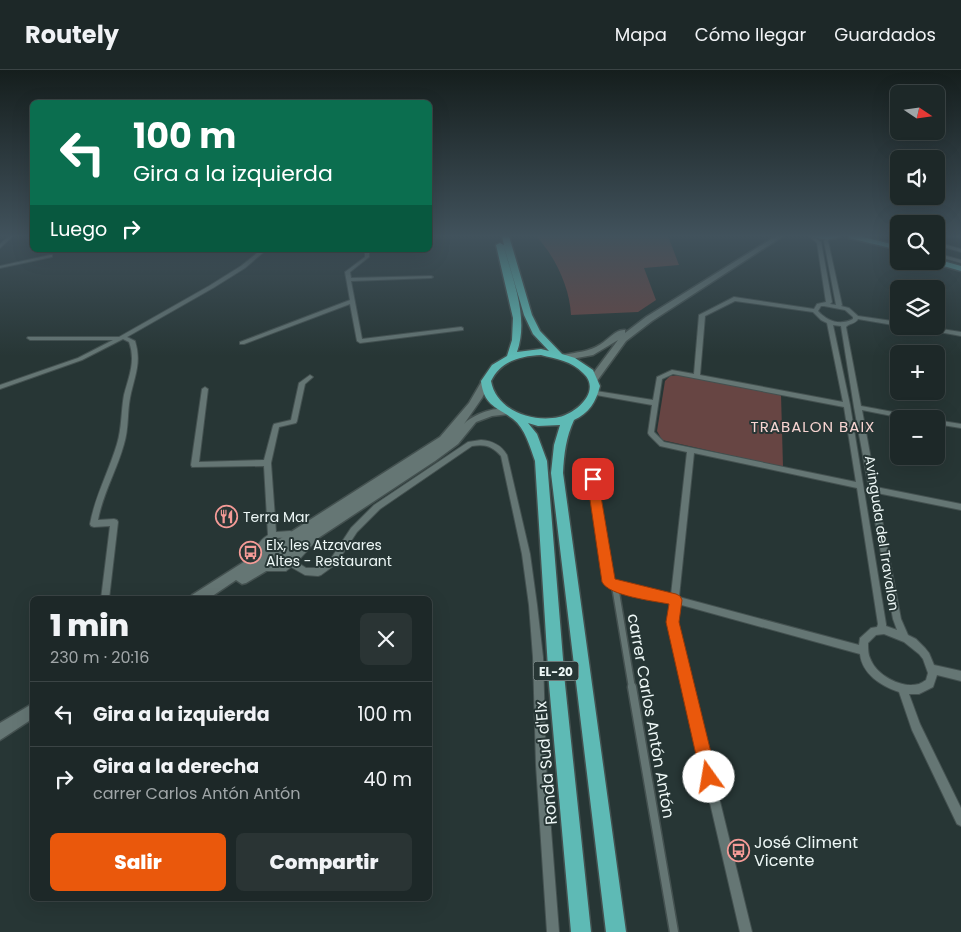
<!DOCTYPE html>
<html lang="es">
<head>
<meta charset="utf-8">
<style>
	body { margin:0; font-family:Poppins,sans-serif; background:#2a3434; color:#f1f3f6; height:100vh; display:flex; flex-direction:column; font-size:19px; white-space:nowrap }
	* { box-sizing:border-box; margin:0 }
	p { font-size:16px; color:#a0a6a8 }
	.icon { flex:none; width:28px; height:28px; fill:none; stroke:currentColor; stroke-width:2; stroke-linecap:round; stroke-linejoin:round }
	.map { position:relative; flex:1; overflow:hidden }
	.drawer { position:absolute; left:30px; top:526px; width:402px; height:305px; display:flex; flex-direction:column; background:#1d2828; border-radius:8px; box-shadow:0 5px 20px #0002,0 0 0 1px #3b4445 }
	.drawer>* { flex:none }
	.top-card { position:absolute; left:30px; top:30px; width:402px; height:152px; border-radius:8px; box-shadow:0 5px 20px #0002,0 0 0 1px #3b4445; background:#0b6e4f; color:#fff; overflow:hidden }
	.needle { width:32px; rotate:103deg }
	.fabs { position:absolute; left:890px; top:15px; display:grid; gap:10px }
	.fabs a { display:grid; place-items:center; width:55px; height:55px; border-radius:8px; background:#1d2828; box-shadow:0 5px 20px #0002,0 0 0 1px #3b4445; font-size:25px }
	.pin { position:absolute; display:grid; place-items:center; width:42px; height:42px; color:#fff; margin:-21px; border-radius:10px; box-shadow:0 2px 8px #0006 }
	.me { position:absolute; width:55px; margin:-28px; rotate:347deg; stroke-linejoin:round; filter:drop-shadow(0 0 4px #0008) }
	.turn { display:flex; align-items:center; gap:18px; height:105px; padding:0 20px; font-size:22px }
	.turn .icon { width:65px; height:65px; stroke-width:2.5 }
	.turn b { display:block; font-size:35px; line-height:42px }
	.then { display:flex; align-items:center; height:48px; padding:0 20px; background:#0003; gap:10px; font-size:19px }
	.round { display:grid; place-items:center; flex:none; width:52px; height:52px; border-radius:8px; background:#2a3434 }
	.head { display:flex; align-items:center; justify-content:space-between; height:85px; padding:0 20px }
	h1 { font-size:30px; font-weight:800; line-height:38px }
	.cta { display:flex; gap:10px; margin-top:auto; padding:10px 20px }
	.cta a { flex:1; height:58px; border-radius:8px; background:#ea580c; color:#fff; font-size:20px; font-weight:800; line-height:58px; text-align:center }
	.cta a+a { background:#2a3434; color:#f1f3f6 }
	ul { padding:0; list-style:none }
	li { display:flex; align-items:center; gap:15px; height:65px; padding:0 20px; border-top:1px solid #3b4445 }
	li div { flex:1 }
	li b { display:block; font-size:19px }
	li em { font-style:normal }
	header { display:flex; align-items:center; gap:30px; box-sizing:border-box; height:70px; padding:0 25px; background:#1d2828; border-bottom:1px solid #3b4445 }
	header strong { font-size:24px }
	nav { display:flex; gap:28px; margin-inline-start:auto; font-size:18px }
	.map>svg:first-child { display:block }
	.green { fill:#674543 }
	.lines { fill:none; stroke-linecap:round; stroke-linejoin:round }
	.pedestrian-far1-casing { stroke:#445150; stroke-width:9 }
	.pedestrian-casing { stroke:#445150; stroke-width:11 }
	.minor-casing { stroke:#445150; stroke-width:2 }
	.secondary-casing { stroke:#445150; stroke-width:3 }
	.primary-casing { stroke:#445150; stroke-width:3 }
	.trunk-casing { stroke:#445150; stroke-width:3 }
	.pedestrian-far1 { stroke:#657674; stroke-width:6 }
	.pedestrian { stroke:#657674; stroke-width:8 }
	.minor { fill:#657674; fill-rule:evenodd }
	.secondary { fill:#657674; fill-rule:evenodd }
	.primary { fill:#60a9a5; fill-rule:evenodd }
	.trunk { fill:#5ebab5; fill-rule:evenodd }
	.route { fill:#ea580c; stroke:#983908 }
	.labels { text-anchor:middle; dominant-baseline:central; stroke-width:4; stroke-linejoin:round; paint-order:stroke }
	.shield { fill:#273635; stroke:#b2bdbc; stroke-width:1 }
	.shield-label { font-size:12px; font-weight:bold; fill:#edf7f6 }
	.poi-label { font-size:14px; fill:#edf7f6; stroke:#273635; text-anchor:start }
	.street-label { font-size:14px; fill:#edf7f6; stroke:#273635 }
	.neighbourhood-label { font-size:15px; letter-spacing:1px; fill:#f7d4d1; stroke:#273635 }
	.near-street-label { font-size:16px; fill:#edf7f6; stroke:#273635 }
	.near-poi-label { font-size:16px; fill:#edf7f6; stroke:#273635; text-anchor:start }
</style>
</head>
<body>
<header>
<strong>Routely</strong>
<nav><a>Mapa</a><a>Cómo llegar</a><a>Guardados</a></nav>
</header>
<div class="map">
<svg width="961" height="862" viewBox="0 0 961 862">
	<rect width="100%" height="100%" fill="#273635"/>
	<g class="green">
		<path d="M536,166H668L679,195L644,198L656,230L638,242L571,245C570,218 555,186 536,166Z"/>
		<polygon points="680,305 781,324 783,397 662,370 657,361 665,311 670,306"/>
	</g>
	<g class="lines">
		<defs>
			<polyline id="pedestrian-far1" points="615,516 632,618"/>
			<polyline id="pedestrian" points="632,617 674,862"/>
			<g id="minor">
				<polygon points="9,166 13,166 0,178 0,174"/>
				<path d="M809,166H813L821,172L832,232L830,234L836,235L824,171L827,166H831L828,171L842,235L841,236L849,238L858,246L899,252V256L858,249C856,254 849,253 846,257L861,336L920,347L923,349H907L862,340L876,417L961,434V440L877,423L901,549L908,565L916,569L925,578L929,583L934,595L961,601V611L937,605L933,617L919,624H909L920,654L961,738V756L957,754L912,660L899,622C881,616 862,604 860,584L678,534L676,552L752,862H740L668,552L670,532L615,520L606,515L589,409L593,406L597,409L613,510L617,513L671,525L687,382L660,376L649,365L648,363L652,335L596,325L593,323L596,321L653,330L657,307L672,300L694,304L699,245L734,227L814,239L817,234L826,232L817,173ZM735,231L813,242L821,250L827,253L843,332L700,305L705,246ZM821,236H824L845,240L853,247V249C840,256 827,251 818,241ZM833,255L841,256L854,337L893,549L897,560L886,556V554L850,335ZM673,304L844,337L856,412L664,372L654,362L662,309ZM694,383L857,418L878,554L877,557L871,558L860,568L859,575L679,527ZM884,564L904,572L919,584L923,589L928,603L926,610C923,612 921,613 919,614C901,619 876,605 870,588C868,584 868,577 868,573L876,565Z"/>
				<polygon points="936,166 961,166 961,167 936,168"/>
				<polygon points="899,168 899,170 896,171 899,174 899,177 890,171"/>
				<polygon points="936,172 961,179 961,182 936,175"/>
				<path d="M261,180H266L245,198L213,218L127,267L135,271C142,293 134,307 130,328C127,343 129,358 124,374C117,400 103,423 98,450L114,449L117,450L118,452L109,529H101L110,456L94,457L91,456L90,454C95,426 109,401 117,374C122,358 121,341 124,325C129,306 136,291 129,272L123,269L82,290L0,319V315L78,288L113,270H30L27,268L28,267H119L209,216L241,196Z"/>
				<polygon points="365,180 369,180 369,187 350,202 351,208 431,206 433,207 431,208 351,211 362,269 461,257 463,258 463,260 360,273 357,271 350,234 244,274 240,274 240,272 350,230 345,202 365,187"/>
				<polygon points="936,183 961,190 961,193 936,186"/>
				<polygon points="50,185 52,185 52,187 0,198 0,196"/>
				<polygon points="907,256 922,256 961,262 961,266"/>
				<path d="M310,305L313,307L305,314L297,351L296,353L279,357L271,393L276,462L290,461L300,464L301,466L300,468C289,470 273,463 266,476C263,481 264,487 262,492L259,493L256,492C253,481 258,471 268,465L264,396L192,397L191,395L202,319L205,317L208,319L199,392L264,390L273,356L274,354L291,350L299,313Z"/>
				<polygon points="936,350 961,354 961,358 936,354"/>
				<path d="M481,370C493,371 501,375 507,385L530,484L537,535L543,587L546,695L559,862H547L536,695L533,587L529,535L522,484L501,386C492,376 485,374 472,376L380,439L357,462L336,494L321,505L318,506L305,505L291,497L286,501H263L260,499L259,497L260,495L263,493H284L309,468L312,467L315,468L316,470L315,472L297,492L306,498H317L330,490L351,458L374,435L468,372Z"/>
			</g>
			<g id="secondary">
				<path d="M776,166H783L652,251L626,271L597,311L594,312L589,309L618,270L593,285L566,290L562,287L563,285C577,282 589,282 601,274C609,269 616,259 625,260V263L646,247Z"/>
				<path d="M486,308L491,311L482,328L464,354C472,345 501,333 511,342L509,344L492,346L476,352L458,374L435,391L288,488L246,513L242,514L236,510L208,529H191L192,525L440,367L469,333L483,309Z"/>
				<polygon points="32,634 32,649 0,670 0,653"/>
			</g>
			<g id="primary">
				<path d="M812,166H841C835,170 818,170 812,166Z"/>
				<polygon points="849,166 859,166 899,176 899,180 849,168"/>
				<polygon points="936,189 961,196 961,201 933,193 932,191 936,191"/>
			</g>
			<path id="trunk" d="M502,166H509L532,245L540,261L562,284L575,288L593,300L600,316C596,332 589,343 574,350C566,367 564,384 563,403L626,862H606L551,403L554,375L560,355L538,356L528,353L537,364L547,391L565,614L591,862H571L549,614L535,391C530,377 525,358 513,349C496,336 484,336 481,311L492,295L507,286L512,270L513,248L496,175L500,173L504,175ZM504,177L524,245L533,264L549,281L541,279L517,282C529,248 513,211 504,177ZM541,285C556,289 572,291 583,303C602,320 577,343 559,347C532,353 496,340 491,311C501,291 520,286 541,285Z"/>
		</defs>
		<use href="#pedestrian-far1" class="pedestrian-far1-casing"/>
		<use href="#pedestrian" class="pedestrian-casing"/>
		<use href="#minor" class="minor-casing"/>
		<use href="#secondary" class="secondary-casing"/>
		<use href="#primary" class="primary-casing"/>
		<use href="#trunk" class="trunk-casing"/>
		<use href="#pedestrian-far1" class="pedestrian-far1"/>
		<use href="#pedestrian" class="pedestrian"/>
		<use href="#minor" class="minor"/>
		<use href="#secondary" class="secondary"/>
		<use href="#primary" class="primary"/>
		<use href="#trunk" class="trunk"/>
	</g>
	<linearGradient id="sky" x2="0" y2="1"><stop stop-color="#151e1d"/><stop offset="0.58" stop-color="#41525c"/><stop offset="1" stop-color="#41525c" stop-opacity="0"/></linearGradient>
	<rect width="961" height="286" fill="url(#sky)"/>
	<path class="route" d="M593,405L598,409L615,509L676,524L680,526L682,530L679,552L717,707L715,713L709,715L704,713L701,707L666,552L669,534C654,531 609,526 602,512L587,409Z"/>
	<defs>
		<symbol id="restaurant-ring" viewBox="-11 -11 22 22"><circle r="9.5" fill="#273635" stroke="#f59b97" stroke-width="1.5"/><path d="M-5-6h1v4h1v-4h1v4h1v-4h1v5L-1.5 .5V6h-2V.5L-5-1ZM5-6V6H3V1.5H1.5Q1.5-4 5-6Z" fill="#f59b97"/></symbol>
		<symbol id="bus-ring" viewBox="-11 -11 22 22"><circle r="9.5" fill="#273635" stroke="#f59b97" stroke-width="1.5"/><path d="M-5-6H5V4H4V6H2V4H-2V6H-4V4H-5ZM-3.5-4V0h7V-4ZM-3.5 1.2v1.5H-2V1.2ZM2 1.2v1.5H3.5V1.2Z" fill="#f59b97"/></symbol>
	</defs>
	<g fill-rule="evenodd">
		<use href="#restaurant-ring" x="214" y="434" width="25" height="25"/>
		<use href="#bus-ring" x="238" y="470" width="25" height="25"/>
		<use href="#bus-ring" x="726" y="768" width="25" height="25"/>
	</g>
	<g class="labels">
		<rect class="shield" x="533.5" y="591.5" width="45" height="19" rx="4"/>
		<g class="shield-label">
			<text x="556" y="601">EL-20</text>
		</g>
		<g class="poi-label">
			<text x="243" y="447">Terra Mar</text>
			<text x="266" y="475">Elx, les Atzavares<tspan x="266" dy="16">Altes - Restaurant</tspan></text>
		</g>
		<g class="street-label">
			<text transform="translate(882 463) rotate(81)">Avinguda del Travalon</text>
		</g>
		<g class="neighbourhood-label">
			<text x="813" y="356">TRABALON BAIX</text>
		</g>
		<g class="near-street-label">
			<text transform="translate(651 646) rotate(80)">carrer Carlos Antón Antón</text>
			<text transform="translate(546 693) rotate(-95)">Ronda Sud d'Elx</text>
		</g>
		<g class="near-poi-label">
			<text x="754" y="772">José Climent<tspan x="754" dy="18">Vicente</tspan></text>
		</g>
	</g>
</svg>
<div class="fabs">
<a><svg class="needle" viewBox="-14 -14 28 28"><path d="M0-13l5 13h-10z" fill="#e53935"/><path d="M0 13l5-13h-10z" fill="#a0a6a8"/></svg></a>
<a><svg class="icon" aria-label="sound" viewBox="0 0 24 24"><path d="M4 9h4l5-4v14l-5-4H4zM17 9q2 3 0 6"/></svg></a>
<a><svg class="icon" aria-label="search" viewBox="0 0 24 24"><circle cx="10" cy="10" r="6"/><path d="M15 15l6 6"/></svg></a>
<a><svg class="icon" aria-label="layers" viewBox="0 0 24 24"><path d="M12 4l9 5-9 5-9-5zM3 14l9 5 9-5"/></svg></a>
<a>+</a>
<a>−</a>
</div>
<div class="pin" style="left:593px;top:409px;background:#d93025"><svg class="icon" aria-label="arrive" viewBox="0 0 24 24"><path d="M6 21V4h12l-3 4 3 4H6"/></svg></div>
<svg class="me" style="left:709px;top:707px" viewBox="-20 -20 40 40"><circle r="19" fill="#fff"/><path d="M0-13L10 11 0 6-10 11z" fill="#ea580c"/></svg>
<div class="top-card">
<div class="turn"><svg class="icon" aria-label="left" viewBox="0 0 24 24"><path d="M17 20v-9H6M10 6l-5 5 5 5"/></svg><div><b>100 m</b>Gira a la izquierda</div></div>
<div class="then">Luego<svg class="icon" aria-label="right" viewBox="0 0 24 24"><path d="M7 20v-9h11M14 6l5 5-5 5"/></svg></div>
</div>
<section class="drawer">
<div class="head"><div><h1>1 min</h1><p>230 m · 20:16</p></div><a class="round"><svg class="icon" aria-label="close" viewBox="0 0 24 24"><path d="M6 6l12 12M18 6L6 18"/></svg></a></div>
<ul>
<li><svg class="icon" aria-label="left" viewBox="0 0 24 24"><path d="M17 20v-9H6M10 6l-5 5 5 5"/></svg><div><b>Gira a la izquierda</b></div><em>100 m</em></li>
<li><svg class="icon" aria-label="right" viewBox="0 0 24 24"><path d="M7 20v-9h11M14 6l5 5-5 5"/></svg><div><b>Gira a la derecha</b><p>carrer Carlos Antón Antón</p></div><em>40 m</em></li>
</ul>
<div class="cta"><a>Salir</a><a>Compartir</a></div>
</section>
</div>
</body>
</html>
